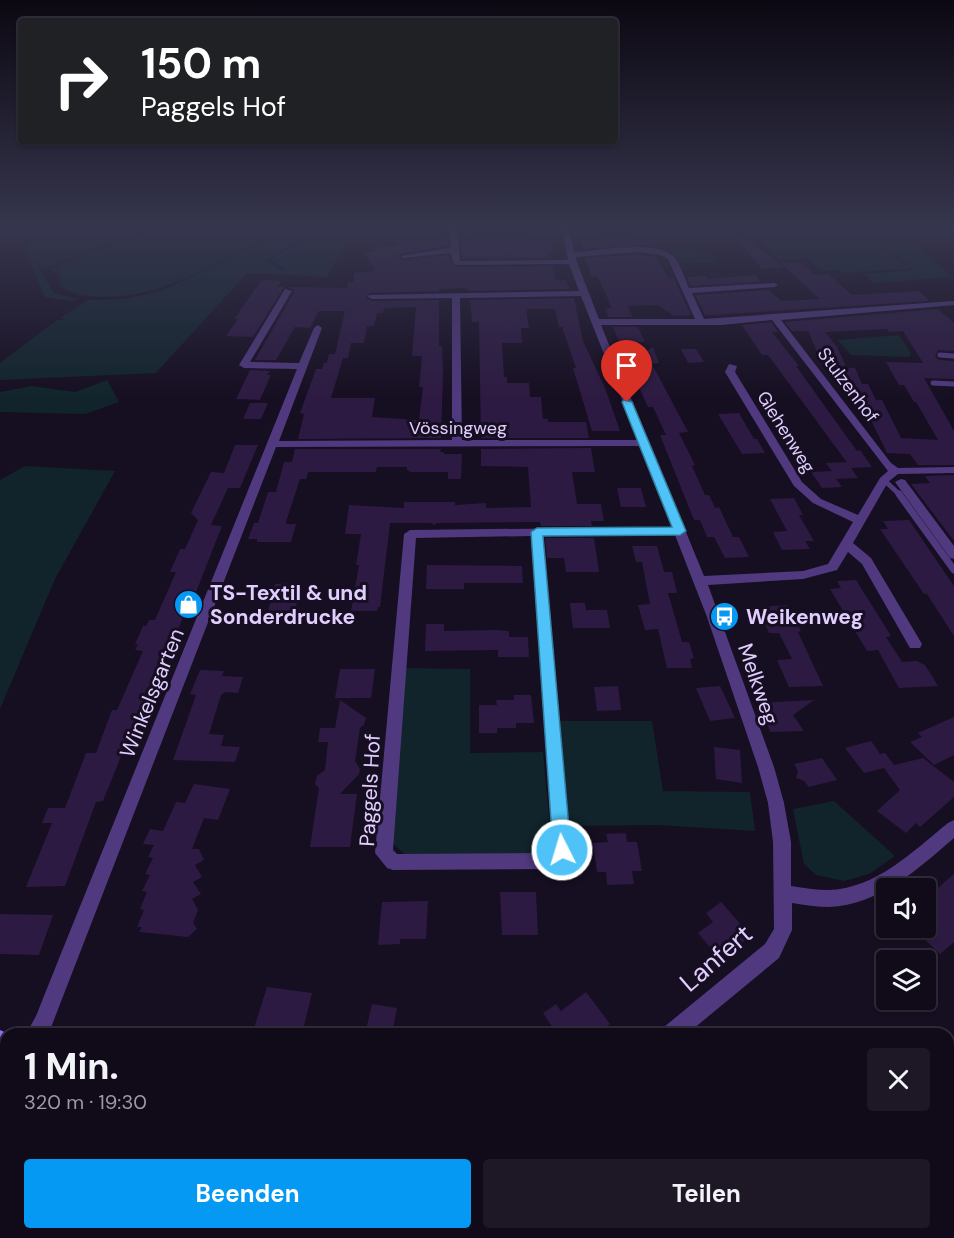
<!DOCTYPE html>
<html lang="de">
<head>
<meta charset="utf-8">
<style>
	body { margin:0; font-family:"DM Sans",sans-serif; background:#1e1826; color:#f1f3f6; height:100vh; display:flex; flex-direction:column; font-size:22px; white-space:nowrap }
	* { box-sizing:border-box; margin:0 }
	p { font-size:20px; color:#9c9aa2 }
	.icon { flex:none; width:33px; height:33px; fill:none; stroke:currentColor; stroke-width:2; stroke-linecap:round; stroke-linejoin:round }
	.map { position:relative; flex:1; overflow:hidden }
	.sheet { position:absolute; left:0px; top:1028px; width:954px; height:212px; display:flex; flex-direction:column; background:#100a19; border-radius:18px 18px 0 0; box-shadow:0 2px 4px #0004,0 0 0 2px #302b38 }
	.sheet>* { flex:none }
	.hud { position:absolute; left:18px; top:18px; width:600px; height:126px; border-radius:6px; box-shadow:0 2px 4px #0004,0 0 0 2px #302b38; background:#202124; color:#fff; overflow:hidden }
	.tools { position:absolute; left:876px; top:878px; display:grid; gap:12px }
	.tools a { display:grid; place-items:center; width:60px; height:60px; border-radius:6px; background:#100a19; box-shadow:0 2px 4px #0004,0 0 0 2px #302b38; font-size:30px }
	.pin { position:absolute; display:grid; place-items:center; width:51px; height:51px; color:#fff; margin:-62px -26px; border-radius:50% 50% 50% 0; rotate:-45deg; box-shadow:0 0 6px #0007 }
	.pin .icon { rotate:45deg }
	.me { position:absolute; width:66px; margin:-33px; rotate:355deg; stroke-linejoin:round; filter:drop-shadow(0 0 4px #0008) }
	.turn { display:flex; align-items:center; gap:21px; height:126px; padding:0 24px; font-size:27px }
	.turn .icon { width:78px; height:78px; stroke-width:2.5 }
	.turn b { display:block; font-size:42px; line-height:51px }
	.round { display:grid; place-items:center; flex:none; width:63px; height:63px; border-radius:6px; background:#1e1826 }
	.overview { display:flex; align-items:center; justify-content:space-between; height:102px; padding:0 24px }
	h1 { font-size:36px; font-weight:700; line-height:45px }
	.cta { display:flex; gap:12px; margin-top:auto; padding:12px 24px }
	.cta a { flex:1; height:69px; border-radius:6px; background:#0599f4; color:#fff; font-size:24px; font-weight:700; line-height:69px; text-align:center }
	.cta a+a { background:#1e1826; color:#f1f3f6 }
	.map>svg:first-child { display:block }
	.green { fill:#11242b }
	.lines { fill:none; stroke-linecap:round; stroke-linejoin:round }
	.stream { stroke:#0a0e3d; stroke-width:3 }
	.building { fill:#2d1a42; fill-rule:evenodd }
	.service-far1 { stroke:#50397f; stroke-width:5 }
	.service { stroke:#50397f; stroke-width:7 }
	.minor { fill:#50397f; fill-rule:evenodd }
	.secondary { fill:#9567fc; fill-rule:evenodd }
	.route { fill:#4fc3f7; stroke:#337fa1; stroke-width:1.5 }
	.labels { text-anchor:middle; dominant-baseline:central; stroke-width:6; stroke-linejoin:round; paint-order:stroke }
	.far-street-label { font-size:18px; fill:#e1cefe; stroke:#160e21 }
	.poi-label { font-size:21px; font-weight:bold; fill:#e1cefe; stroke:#160e21; text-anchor:start }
	.street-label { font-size:21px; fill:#e1cefe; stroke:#160e21 }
	.near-street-label { font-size:26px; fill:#e1cefe; stroke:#160e21 }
</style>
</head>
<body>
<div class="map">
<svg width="954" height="1238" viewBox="0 0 954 1238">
	<rect width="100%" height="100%" fill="#160e21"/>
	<g class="green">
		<polygon points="57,227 149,227 42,270 34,259 54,293 79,299 73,301 45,297 24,248 30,240"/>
		<path d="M156,227H276L270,236L259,243C207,267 150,304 89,296C79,295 67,293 60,284V274L48,270Z"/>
		<polygon points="279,227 296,227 281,240 297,227 354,227 327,277 247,273 156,373 0,380 0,363 57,320 63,320 64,319 60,318 88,300 124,299 161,291 271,239"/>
		<polygon points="657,227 693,227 690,238 667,246"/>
		<polygon points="747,227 882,227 893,237 873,239 910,269 843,273 838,270 821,271 806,258 779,260"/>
		<polygon points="914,244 952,277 874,283 864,274 913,270 885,246"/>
		<polygon points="682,249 714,256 718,262 679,263 670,250"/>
		<polygon points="899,335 911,353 909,357 851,355 838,340"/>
		<polygon points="107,380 119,402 85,414 0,412 0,392 32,386 75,392"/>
		<polygon points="25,466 115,471 55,579 0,709 0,480"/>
		<polygon points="404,668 470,669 470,753 543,752 551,841 539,854 407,856 391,842"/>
		<polygon points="560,721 652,721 663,791 750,792 755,831 658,825 569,826"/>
		<polygon points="834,801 895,856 869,874 844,881 816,875 804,864 793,809"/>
	</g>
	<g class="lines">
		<polyline class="stream" points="282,269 268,260 323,227"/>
	</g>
	<g class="building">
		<path d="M423,227H438L448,239L449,246L400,254L399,258L404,260L449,255L451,263L457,267L552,266L556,281L566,280L570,289L470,291L465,288L439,289V291L369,293L366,298L372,301L439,300V346H442L443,375L441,438L298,439L304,414L300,413L316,369H322L324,363H327L329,354H335L345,311H319L310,328L295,327L276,360H255L294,292L293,289L287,287L347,288L348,282H354V273L375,271L364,252L375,251L373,248L398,245L389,232ZM416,307L412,356H422L419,387H423L419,420L372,417L375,398H331L343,358H348L351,343H364L367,326H374L377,313H383L384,308Z"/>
		<polygon points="532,227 549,227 553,252 549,252 551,258 462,259 460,239 471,239 471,236 532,233"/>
		<polygon points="579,228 599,228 601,237 633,237 630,228 650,228 656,245 583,249"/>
		<polygon points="738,231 784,267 762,269 734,236"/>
		<polygon points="638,254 656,257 669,279 674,278 691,315 674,316 658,305 628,306 633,317 609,317 605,309 612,308 598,277 592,277 585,258"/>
		<polygon points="801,262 815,275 828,274 852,295 919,291 929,301 712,315 705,315 695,295 769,290 781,301 820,299 781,263"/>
		<polygon points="755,275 761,282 690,286 687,277 705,276 708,279"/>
		<polygon points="262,280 281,281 277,287 284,287 253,337 226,336 236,322 237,319 234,319"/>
		<polygon points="574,298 583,341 605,388 620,431 592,431 573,368 576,368 562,327 559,327 555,309 526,309 529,328 521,328 522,343 502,343 504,377 507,377 507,383 529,383 530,397 541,397 543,419 548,419 548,422 586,422 589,438 481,438 479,322 472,322 470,300"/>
		<path d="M938,309L954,323V351L938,350L935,357L939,360L954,361V379L924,378L954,431V465H918L910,454L887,453L868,414L862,413L836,367H824L808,331H792L785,322ZM887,329L889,332L903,331L923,363L886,362L899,385H904L914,402H916L938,440L901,438L882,400H876L868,384H862L855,368L836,367L847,368L837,347L825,332Z"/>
		<polygon points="771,322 778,332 772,332 799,366 796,366 857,451 860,450 872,467 851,468 768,355 762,355 742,325"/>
		<polygon points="613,327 638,327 645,342 620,343"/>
		<polygon points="653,347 659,363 652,364 688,432 679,433 695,465 692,466 705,495 709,495 715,508 719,507 733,537 739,537 749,557 725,558 714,537 707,537 700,520 694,520 660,435 666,435 653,407 648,407 629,365 624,365"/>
		<polygon points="681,349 696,349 704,362 688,363"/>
		<polygon points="250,370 270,371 267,375 271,375 260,400 236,399"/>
		<polygon points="250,403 268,403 261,419 243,419"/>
		<polygon points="739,413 754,439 757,439 765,453 742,454 718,414"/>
		<polygon points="235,445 258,445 240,488 228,488 211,525 222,526 189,610 186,610 147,705 144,705 133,739 128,739 103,801 96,802 65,886 26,887 52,823 42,823 48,808 65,808 86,753 96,753 112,710 117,710 143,651 135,650 138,644 135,644 143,626 146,626 149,620 155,620 176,572 170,572 180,549 185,549 198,520 191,513 211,472 224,473"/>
		<polygon points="591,448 595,472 572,472 577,504 601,504 604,521 591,521 592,526 541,526 540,522 437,523 434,525 431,523 390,523 380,607 378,607 377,611 351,611 359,565 356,565 361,534 345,534 349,505 404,508 404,502 455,502 455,505 486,503 486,508 531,507 528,467 481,466 481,449"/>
		<polygon points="295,449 441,449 440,452 444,452 444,454 462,454 461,479 448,479 448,472 411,472 407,470 407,467 377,467 376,472 308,472 306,479 300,479 286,522 286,524 296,524 291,542 257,542 257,539 248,539 254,523 258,523 268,492 276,492 284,462 292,462"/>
		<polygon points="847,462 858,478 836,479 842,487 822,488 811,472 831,471 833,473 826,463"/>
		<polygon points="954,475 954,541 911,484 930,483 925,476"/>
		<polygon points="617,488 641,488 646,507 621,507"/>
		<polygon points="794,498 803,515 799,515 814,541 805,541 810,549 782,550 773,532 787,531 770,499"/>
		<polygon points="909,520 954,586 954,636 927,594 924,594 880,529 888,529 883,521"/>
		<polygon points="545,538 594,538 599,572 566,572 564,558 547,558"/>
		<polygon points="632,546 657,546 664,572 672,572 677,593 668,593 682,642 689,642 694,658 690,659 692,668 667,668 658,629 645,630 638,605 650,604 642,562 636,562"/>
		<polygon points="427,565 522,566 523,583 464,583 464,589 426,589"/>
		<polygon points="856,580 891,636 886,637 902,662 917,661 925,665 938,686 899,688 878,650 867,651 830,589 841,588 837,581"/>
		<polygon points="301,583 295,611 268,611 275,584"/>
		<polygon points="570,603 585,603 586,610 607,610 610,628 573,628"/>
		<polygon points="787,605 801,631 798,632 823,686 789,687 777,660 792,659 779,633 769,633 757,607"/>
		<polygon points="426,624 444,624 444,631 497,630 509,631 509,637 528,637 529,657 498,657 498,650 425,651"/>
		<polygon points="340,669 375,669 371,698 335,698"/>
		<polygon points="200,670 224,671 222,676 243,677 238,693 225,692 221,695 209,734 224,735 221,746 240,747 235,762 173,760 196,695 190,694"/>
		<polygon points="618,686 621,710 597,711 594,687"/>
		<polygon points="720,686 735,718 710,721 696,688"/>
		<polygon points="514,695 531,695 534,723 516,723 516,728 497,728 497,733 479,733 479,705 497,705 496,700 514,700"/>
		<polygon points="340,700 366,718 364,725 360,728 355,761 360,769 359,774 340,794 357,794 350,847 310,847 319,788 315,784 317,776 325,770 328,742 318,742 320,728 335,728"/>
		<polygon points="814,700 793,715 804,731 770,732 759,703"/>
		<polygon points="954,717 954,755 934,765 910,742 922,737 918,733"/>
		<polygon points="871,741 880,754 885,753 894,765 923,758 954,782 954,797 920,827 916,823 906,833 877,811 900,790 884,768 864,773 845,748"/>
		<polygon points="714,747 740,750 742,783 716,779"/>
		<polygon points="822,758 837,780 809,787 804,781 796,778 798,771 794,764"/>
		<polygon points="194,784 230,789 218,820 204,818 192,849 199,849 204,860 195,865 202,877 193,882 201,894 192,899 198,910 193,923 197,929 188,937 139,932 142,927 137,927 144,910 140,909 147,892 142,891 150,875 145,874 153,858 148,857 154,845 143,844 150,829 163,831 176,802 185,803"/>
		<polygon points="626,833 627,842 637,842 642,871 632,871 634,884 607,885 606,872 597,872 593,843 608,842 606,834"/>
		<polygon points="954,874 954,942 940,954 912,927 926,927 926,898"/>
		<polygon points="500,892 536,892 538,935 502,935"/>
		<polygon points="428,901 426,939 400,939 400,944 378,945 382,902"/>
		<polygon points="721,902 751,936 720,959 698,933 713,922 706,913"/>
		<polygon points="0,914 53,915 39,955 0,954"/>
		<polygon points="267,987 312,993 302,1034 254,1028"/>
		<polygon points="586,992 610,1024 598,1034 557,1034 543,1013 556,1004 561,1011"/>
		<polygon points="372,1004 397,1008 392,1034 365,1034"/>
	</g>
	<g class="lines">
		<g class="service-far1">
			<polyline points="940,355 954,356"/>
			<polyline points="933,383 954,384"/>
			<polyline points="884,480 900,495"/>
		</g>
		<polyline class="service" points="899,494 954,570"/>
		<g class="minor">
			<path d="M449,227H457L460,261L568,260L562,227H569L574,252C596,251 661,238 675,258C681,267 685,279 689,288L774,283L778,285L774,287L692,293L704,319L954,301V305L781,320L891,463L898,468L954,467V473L898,474L888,482L853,543L871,558L922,644L920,648H910L862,564L848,552L837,570L803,579L708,585L774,767L784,803L791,842V886C804,888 816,890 828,890C876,889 913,851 948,823L954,820V838C918,869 879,905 829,907C817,907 804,905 792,903V930L779,958L687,1034H661L664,1027L765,944L774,929L773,842L768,803L758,767L707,617L675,535L543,536L571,850L559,867L553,869L393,870L387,868L375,853L404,534L410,530L672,527L640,446L276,447L50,1030L48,1034H26L36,1016L60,956L297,369L244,368L239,365L285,289L292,291L250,362L299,363L314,328L318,325L322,328L279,441L452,440V298L372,299L368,297L369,295L579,291L569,264L457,265L453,263L451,253L404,258L400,256L451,248ZM638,252L660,255L668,259L695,319H599L575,257ZM581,296L638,440H462L460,298ZM772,320L888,471L880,478L858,515L821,499L802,482L735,372L737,366L729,364L725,372L794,486L813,503L853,522L828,564L803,571L704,576L601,325H721ZM531,536L553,848L549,853L397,854L393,850L416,538Z"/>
			<polygon points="901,479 905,480 954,546 954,559 950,558 895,482"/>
			<polygon points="57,1233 81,1233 80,1238 56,1238"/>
			<polygon points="496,1233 520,1233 518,1238 494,1238"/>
		</g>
		<g class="secondary">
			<polygon points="0,1030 9,1034 6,1034 6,1055 0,1053"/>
			<polygon points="430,1233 467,1233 469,1238 432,1238"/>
		</g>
	</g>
	<linearGradient id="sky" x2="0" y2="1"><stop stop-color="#0c0812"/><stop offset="0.57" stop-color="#36364e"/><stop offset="1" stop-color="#36364e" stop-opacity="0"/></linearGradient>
	<rect width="954" height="400" fill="url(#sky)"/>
	<polygon class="route" points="624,400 632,402 686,531 680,535 543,536 571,850 568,855 562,858 556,855 553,850 531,532 537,528 672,527 622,402"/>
	<defs>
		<symbol id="shop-disc" viewBox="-11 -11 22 22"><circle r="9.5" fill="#0599f4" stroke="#160e21"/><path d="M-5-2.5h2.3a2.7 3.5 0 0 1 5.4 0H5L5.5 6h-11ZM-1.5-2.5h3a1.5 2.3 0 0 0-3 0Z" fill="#fff"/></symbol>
		<symbol id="bus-disc" viewBox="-11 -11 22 22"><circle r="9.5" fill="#0599f4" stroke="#160e21"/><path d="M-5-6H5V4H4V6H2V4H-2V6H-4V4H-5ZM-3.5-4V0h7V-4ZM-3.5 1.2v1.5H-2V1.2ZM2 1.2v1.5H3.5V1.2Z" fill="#fff"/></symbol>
	</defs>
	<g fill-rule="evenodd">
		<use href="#shop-disc" x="172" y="588" width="33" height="33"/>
		<use href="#bus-disc" x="708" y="600" width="33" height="33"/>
	</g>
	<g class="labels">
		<g class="far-street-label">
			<text transform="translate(848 385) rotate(53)">Stulzenhof</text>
			<text x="458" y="428">Vössingweg</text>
			<text transform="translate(786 432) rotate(58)">Glehenweg</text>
		</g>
		<g class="poi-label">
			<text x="210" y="593">TS-Textil &amp; und<tspan x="210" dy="24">Sonderdrucke</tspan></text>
			<text x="746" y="617">Weikenweg</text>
		</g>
		<g class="street-label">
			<text transform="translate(758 684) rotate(71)">Melkweg</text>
			<text transform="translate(152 693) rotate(-68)">Winkelsgarten</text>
			<text transform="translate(370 790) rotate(-87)">Paggels Hof</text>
		</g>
		<g class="near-street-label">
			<text transform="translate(716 958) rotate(-41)">Lanfert</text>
		</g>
	</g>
</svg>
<div class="tools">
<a><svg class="icon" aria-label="sound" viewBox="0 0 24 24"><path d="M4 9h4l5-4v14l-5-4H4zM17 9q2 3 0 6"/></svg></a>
<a><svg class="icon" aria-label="layers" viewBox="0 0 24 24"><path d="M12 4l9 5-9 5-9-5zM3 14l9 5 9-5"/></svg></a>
</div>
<div class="pin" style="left:627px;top:402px;background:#d93025"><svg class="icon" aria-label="arrive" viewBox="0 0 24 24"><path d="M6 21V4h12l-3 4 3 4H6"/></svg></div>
<svg class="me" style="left:562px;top:850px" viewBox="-20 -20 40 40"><circle r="17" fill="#4fc3f7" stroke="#fff" stroke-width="3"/><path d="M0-11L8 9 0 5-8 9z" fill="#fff"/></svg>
<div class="hud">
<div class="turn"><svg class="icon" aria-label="right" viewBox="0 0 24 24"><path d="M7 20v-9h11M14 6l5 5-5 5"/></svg><div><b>150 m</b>Paggels Hof</div></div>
</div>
<section class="sheet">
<div class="overview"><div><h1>1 Min.</h1><p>320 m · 19:30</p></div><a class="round"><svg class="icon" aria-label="close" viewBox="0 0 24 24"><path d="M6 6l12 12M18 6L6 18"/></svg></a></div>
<div class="cta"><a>Beenden</a><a>Teilen</a></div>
</section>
</div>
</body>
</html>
